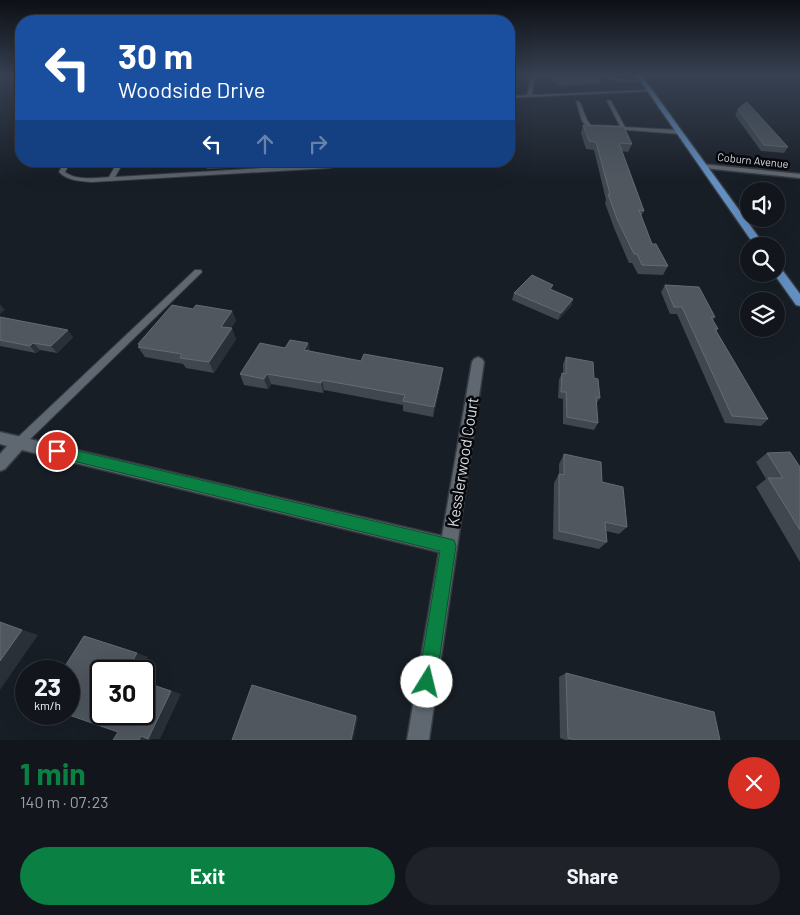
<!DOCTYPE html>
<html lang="en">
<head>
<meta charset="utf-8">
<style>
	body { margin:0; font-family:Barlow,sans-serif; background:#1f2329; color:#f1f3f6; height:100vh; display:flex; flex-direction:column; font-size:19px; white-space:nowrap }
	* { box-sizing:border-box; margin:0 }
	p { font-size:16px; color:#9c9fa3 }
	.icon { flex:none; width:28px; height:28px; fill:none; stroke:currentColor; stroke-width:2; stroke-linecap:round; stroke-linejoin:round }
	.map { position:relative; height:740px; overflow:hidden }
	.sheet { display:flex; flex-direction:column; background:#12161c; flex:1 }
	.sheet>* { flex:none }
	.guide { position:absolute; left:15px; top:15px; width:500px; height:152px; border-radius:20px; box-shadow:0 5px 20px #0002,0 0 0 1px #31353b; background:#1a4fa0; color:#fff; overflow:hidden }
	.buttons { position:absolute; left:740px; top:182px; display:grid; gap:10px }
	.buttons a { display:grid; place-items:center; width:45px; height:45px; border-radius:50%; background:#12161c; box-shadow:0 5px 20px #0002,0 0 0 1px #31353b; font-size:25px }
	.speed { position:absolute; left:15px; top:660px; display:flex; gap:10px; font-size:25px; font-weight:700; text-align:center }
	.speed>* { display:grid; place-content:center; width:65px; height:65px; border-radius:50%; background:#12161c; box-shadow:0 5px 20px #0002,0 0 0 1px #31353b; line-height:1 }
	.speed small { font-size:12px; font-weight:400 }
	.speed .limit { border:2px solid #111; border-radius:8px; background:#fff; color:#111 }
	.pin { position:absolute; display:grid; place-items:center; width:42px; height:42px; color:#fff; margin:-21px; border:2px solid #fff; border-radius:50%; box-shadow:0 1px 5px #0007 }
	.me { position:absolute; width:55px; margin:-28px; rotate:9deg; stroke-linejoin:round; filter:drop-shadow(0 0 4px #0008) }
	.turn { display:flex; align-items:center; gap:18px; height:105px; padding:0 20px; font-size:22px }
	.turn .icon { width:65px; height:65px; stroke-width:2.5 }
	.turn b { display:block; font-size:35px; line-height:42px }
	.lanes { display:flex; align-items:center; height:48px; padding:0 20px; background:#0003; justify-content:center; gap:25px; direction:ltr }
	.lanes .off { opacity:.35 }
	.round { display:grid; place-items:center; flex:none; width:52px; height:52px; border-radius:26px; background:#1f2329 }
	.summary { display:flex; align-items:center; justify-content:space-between; height:85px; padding:0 20px }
	h1 { font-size:30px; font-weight:700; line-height:38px; color:#0b8043 }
	.cta { display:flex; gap:10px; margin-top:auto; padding:10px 20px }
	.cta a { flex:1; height:58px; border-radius:30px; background:#0b8043; color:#fff; font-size:20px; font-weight:700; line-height:58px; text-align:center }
	.cta a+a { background:#1f2329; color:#f1f3f6 }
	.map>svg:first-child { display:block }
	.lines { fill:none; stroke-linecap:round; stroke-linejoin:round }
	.service-casing { stroke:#363a41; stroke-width:2 }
	.minor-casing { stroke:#363a41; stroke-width:3 }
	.primary-casing { stroke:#363a41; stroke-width:3 }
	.service { fill:#5f6770; fill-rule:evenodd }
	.minor { fill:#5f6770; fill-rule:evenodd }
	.primary { fill:#6390c2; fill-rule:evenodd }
	.wall { fill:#40474f }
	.shaded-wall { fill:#293038 }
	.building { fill:#50575f; stroke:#656b73 }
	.route { fill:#0b8043; stroke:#07532c }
	.labels { text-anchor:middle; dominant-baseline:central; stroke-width:5; stroke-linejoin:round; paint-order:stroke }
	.far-street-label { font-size:11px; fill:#d6dae0; stroke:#06080b }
	.near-street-label { font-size:16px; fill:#d6dae0; stroke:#06080b }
</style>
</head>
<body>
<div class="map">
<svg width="800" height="740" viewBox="0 0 800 740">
	<rect width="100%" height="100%" fill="#181e26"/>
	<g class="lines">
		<defs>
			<g id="service">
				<polygon points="531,76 535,76 532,95 650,90 652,91 509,98 509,96 527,95"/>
				<polygon points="608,76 612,76 614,79 644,81 642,82 613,81"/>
				<polygon points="763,76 791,76 789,77"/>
				<polygon points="609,100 611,101 625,127 679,130 682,132 679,134 588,127 582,121 576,101 580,102 587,120 591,125 620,126 607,101"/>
				<path d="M65,161H71L65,172C77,181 95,178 109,177L118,161H124L115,177L329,164L336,161H345L330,168L92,182C80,181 68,181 59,172Z"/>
				<polygon points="195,270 201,270 202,272 24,445 20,447 16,445 14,442 16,439"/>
			</g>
			<g id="minor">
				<polygon points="701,164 800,174 800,178 704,168 700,166"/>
				<polygon points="478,357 482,359 484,362 429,740 407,740 439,552 22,450 5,469 0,471 0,454 7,446 0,444 0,432 442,536 472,362 474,359"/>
			</g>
			<g id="primary">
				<polygon points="637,76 642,76 765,246 755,246"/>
				<polygon points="776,266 780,267 800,294 800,306 796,305 774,274 776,274"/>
			</g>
		</defs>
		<use href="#service" class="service-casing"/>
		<use href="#minor" class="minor-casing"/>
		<use href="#primary" class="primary-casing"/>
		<use href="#service" class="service"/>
		<use href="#minor" class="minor"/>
		<use href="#primary" class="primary"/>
	</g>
	<g class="wall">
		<polygon points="548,76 595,76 601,80 600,84 559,86"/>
		<polygon points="738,109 788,147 784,153 761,151 735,115"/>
		<polygon points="583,125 632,144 628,152 622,151 644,211 641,216 652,244 668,266 663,275 638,274 632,263 629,263 614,228 605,203 606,200 594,150 586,149 581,133"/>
		<polygon points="135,161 252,161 251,167 207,169 205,163 137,166"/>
		<polygon points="665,285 715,317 713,320 718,329 716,331 768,419 761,426 725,423 677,314 670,314 661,292"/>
		<polygon points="552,290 573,299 571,306 558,320 512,300 514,293"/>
		<polygon points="193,309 232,311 236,321 231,328 236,339 214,373 186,368 183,364 145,357 138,347 139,346 138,344"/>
		<polygon points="0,317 73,337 57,353 40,350 36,353 0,346"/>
		<polygon points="308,343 310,352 442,378 433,417 403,411 403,405 324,390 323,393 271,384 268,389 244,385 240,374 285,348"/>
		<polygon points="566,357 594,378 600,398 596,404 598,423 594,430 563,424 563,399 558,398 559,380 562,373 563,373 563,364"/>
		<polygon points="767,453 800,467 800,562 756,487 766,479 756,462"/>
		<polygon points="564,454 602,482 627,527 619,534 606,531 607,542 599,549 553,539 554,483 559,474 559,464"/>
		<polygon points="566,673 720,740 565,740 560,738 559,677"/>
	</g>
	<g class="shaded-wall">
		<polygon points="573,299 571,306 558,320 561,313"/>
		<polygon points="0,304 5,310 0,314"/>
		<polygon points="232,311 236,321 225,337 221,327"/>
		<polygon points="232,328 236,339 214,373 209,362"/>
		<polygon points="68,330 73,337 57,353 51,346"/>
		<polygon points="33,343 40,350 36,353 30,346"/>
		<polygon points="308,343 310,353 304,350"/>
		<polygon points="443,368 442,378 433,417 434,407"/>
		<polygon points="267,374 271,384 268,389 264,379"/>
		<polygon points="322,380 324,390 323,393 321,383"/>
		<polygon points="0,622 38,635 0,690"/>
		<polygon points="137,653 148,657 140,671 127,671"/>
		<polygon points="144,682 181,694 160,739 151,739 151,740 139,740"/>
		<polygon points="356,716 358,718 353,740 351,740"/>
	</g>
	<g class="building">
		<polygon points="553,76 595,76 601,80 560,82"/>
		<polygon points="747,102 788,147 764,145 738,109"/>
		<polygon points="583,125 624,127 632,144 619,143 644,211 639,210 652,244 656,244 668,266 642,265 637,254 634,254 617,219 608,194 610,194 596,142 589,141"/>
		<polygon points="532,275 553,285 550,289 573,299 561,313 514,293"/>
		<polygon points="665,285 699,287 715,317 711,317 718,329 715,329 768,419 732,416 682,307 674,307"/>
		<polygon points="172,305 193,309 196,305 232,311 221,327 232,328 209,362 180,358 182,354 138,347 140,345 138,344"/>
		<polygon points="0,317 68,330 51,346 33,343 30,346 0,340"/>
		<polygon points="290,340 308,343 304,350 361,361 364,354 443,368 434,407 403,401 405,395 322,380 321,383 267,374 264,379 240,374 260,343 285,348"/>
		<polygon points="566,357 593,362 594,378 598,379 600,398 596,397 598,423 567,417 566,392 561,392 562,373 566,374"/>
		<polygon points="790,452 800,467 800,530 768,478 783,478 767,453"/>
		<polygon points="564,454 601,462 602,482 623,487 627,527 605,522 607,542 559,531 559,474 564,475"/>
		<polygon points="0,622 22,630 0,661"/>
		<polygon points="84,636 137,653 127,671 101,671 101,714 144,714 144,682 171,691 148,739 141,736 139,740 113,740 118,732 66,714 69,714 69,671 62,671"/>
		<polygon points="566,673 714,712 720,740 576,740 568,738"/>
		<polygon points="252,685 356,716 351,740 232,740"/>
	</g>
	<linearGradient id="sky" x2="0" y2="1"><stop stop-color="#0d1015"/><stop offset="0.42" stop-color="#374152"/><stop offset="1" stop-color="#374152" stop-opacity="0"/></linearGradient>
	<rect width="800" height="180" fill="url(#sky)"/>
	<polygon class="route" points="57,446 454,540 456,546 436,682 433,688 427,691 421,688 418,682 440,551 57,457 53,455 51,451 53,447"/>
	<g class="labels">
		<g class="far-street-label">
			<text transform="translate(753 160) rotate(6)">Coburn Avenue</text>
		</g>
		<g class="near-street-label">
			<text transform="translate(462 462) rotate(-81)">Kesslerwood Court</text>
		</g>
	</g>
</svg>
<div class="buttons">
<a><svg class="icon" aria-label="sound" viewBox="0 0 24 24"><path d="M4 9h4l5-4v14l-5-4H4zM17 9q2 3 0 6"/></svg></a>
<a><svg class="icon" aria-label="search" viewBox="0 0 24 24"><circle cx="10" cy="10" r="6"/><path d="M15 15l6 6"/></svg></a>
<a><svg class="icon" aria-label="layers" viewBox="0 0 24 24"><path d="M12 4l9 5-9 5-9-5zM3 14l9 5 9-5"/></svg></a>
</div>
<div class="speed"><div>23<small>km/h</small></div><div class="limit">30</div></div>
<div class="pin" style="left:57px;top:451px;background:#d93025"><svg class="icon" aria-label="arrive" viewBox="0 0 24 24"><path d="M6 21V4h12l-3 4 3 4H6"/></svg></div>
<svg class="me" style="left:427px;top:682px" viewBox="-20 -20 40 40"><circle r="19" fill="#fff"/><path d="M0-13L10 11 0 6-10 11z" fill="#0b8043"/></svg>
<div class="guide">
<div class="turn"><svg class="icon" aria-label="left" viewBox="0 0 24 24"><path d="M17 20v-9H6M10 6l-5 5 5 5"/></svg><div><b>30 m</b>Woodside Drive</div></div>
<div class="lanes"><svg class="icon" aria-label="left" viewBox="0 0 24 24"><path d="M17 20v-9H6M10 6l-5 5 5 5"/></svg><svg class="icon off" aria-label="ahead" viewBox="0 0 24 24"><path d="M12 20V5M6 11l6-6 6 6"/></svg><svg class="icon off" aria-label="right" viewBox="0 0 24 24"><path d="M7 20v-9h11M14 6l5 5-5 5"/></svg></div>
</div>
</div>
<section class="sheet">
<div class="summary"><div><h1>1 min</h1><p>140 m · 07:23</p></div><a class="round" style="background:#d93025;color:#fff"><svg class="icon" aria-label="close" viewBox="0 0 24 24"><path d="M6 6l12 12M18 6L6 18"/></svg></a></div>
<div class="cta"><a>Exit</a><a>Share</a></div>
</section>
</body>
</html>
